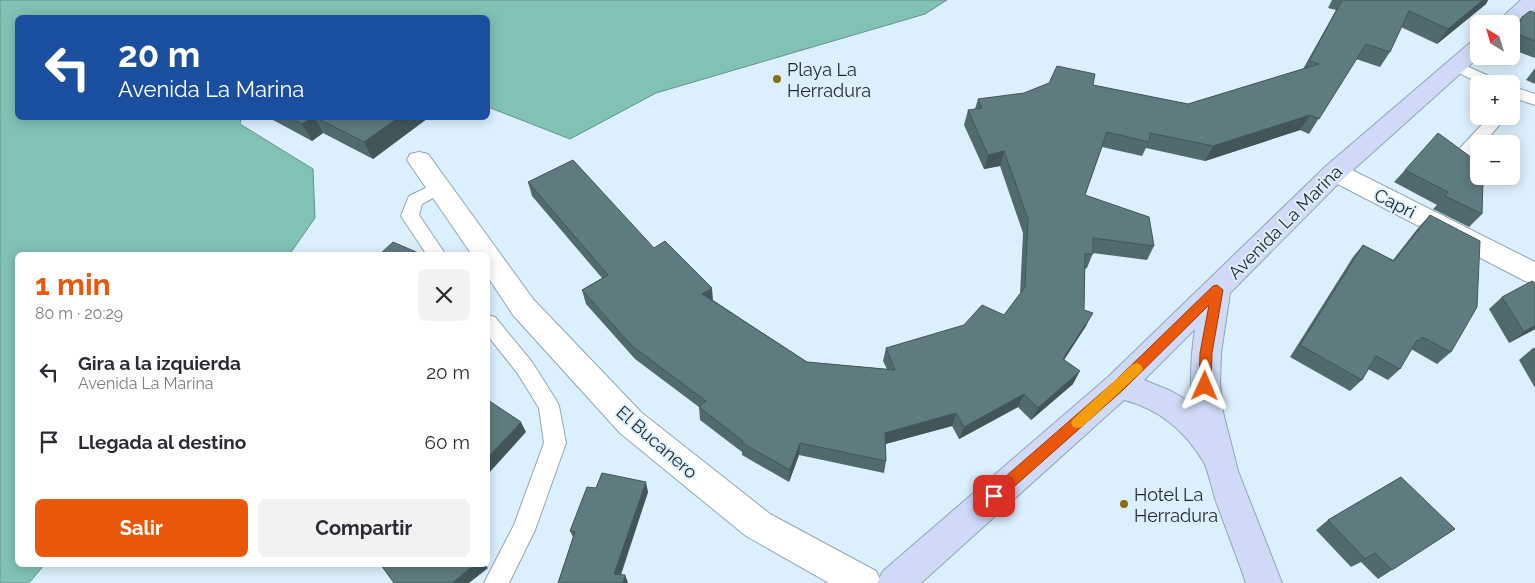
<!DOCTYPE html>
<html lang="es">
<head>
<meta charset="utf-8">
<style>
	body { margin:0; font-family:Raleway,sans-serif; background:#f2f2f3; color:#2b2b33; height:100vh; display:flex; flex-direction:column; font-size:19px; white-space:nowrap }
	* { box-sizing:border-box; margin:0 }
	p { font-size:16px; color:#7c7c81 }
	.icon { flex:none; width:28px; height:28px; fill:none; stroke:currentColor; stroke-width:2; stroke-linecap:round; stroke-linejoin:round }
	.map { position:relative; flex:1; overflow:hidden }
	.details { position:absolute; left:15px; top:252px; width:475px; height:315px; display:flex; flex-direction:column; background:#fff; border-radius:8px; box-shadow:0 2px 12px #0003 }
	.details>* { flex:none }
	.hud { position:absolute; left:15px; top:15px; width:475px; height:105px; border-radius:8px; box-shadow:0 2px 12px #0003; background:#1a4fa0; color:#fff; overflow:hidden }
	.needle { width:32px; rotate:322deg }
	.fabs { position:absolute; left:1470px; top:15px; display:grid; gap:10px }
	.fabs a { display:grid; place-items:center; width:50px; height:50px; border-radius:8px; background:#fff; box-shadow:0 2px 12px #0003; font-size:25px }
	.pin { position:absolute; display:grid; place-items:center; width:42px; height:42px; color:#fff; margin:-21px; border-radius:10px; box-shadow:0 2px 8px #0006 }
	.me { position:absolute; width:55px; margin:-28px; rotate:1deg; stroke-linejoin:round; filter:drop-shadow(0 0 4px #0008) }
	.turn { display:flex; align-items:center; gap:18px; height:105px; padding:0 20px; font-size:22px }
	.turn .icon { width:65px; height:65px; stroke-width:2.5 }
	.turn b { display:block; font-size:35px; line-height:42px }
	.round { display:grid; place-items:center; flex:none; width:52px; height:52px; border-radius:8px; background:#f2f2f3 }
	.head { display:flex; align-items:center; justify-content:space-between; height:85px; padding:0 20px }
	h1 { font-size:30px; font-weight:700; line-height:38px; color:#ea580c }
	.button { display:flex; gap:10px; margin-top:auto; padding:10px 20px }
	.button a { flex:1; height:58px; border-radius:8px; background:#ea580c; color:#fff; font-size:20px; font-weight:700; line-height:58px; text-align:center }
	.button a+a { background:#f2f2f3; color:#2b2b33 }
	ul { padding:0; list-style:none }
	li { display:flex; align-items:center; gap:15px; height:70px; padding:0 20px }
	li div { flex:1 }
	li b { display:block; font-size:19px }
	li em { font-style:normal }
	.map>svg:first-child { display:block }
	.water { fill:#81c2b4; stroke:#63938b }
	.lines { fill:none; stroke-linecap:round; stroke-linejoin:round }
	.lane-casing { stroke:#90a6b6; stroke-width:2 }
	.street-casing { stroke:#90a6b6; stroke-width:2 }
	.secondary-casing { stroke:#90a6b6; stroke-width:2 }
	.lane { fill:#fff; fill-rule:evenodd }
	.street { fill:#fff; fill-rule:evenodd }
	.secondary { fill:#d0daf8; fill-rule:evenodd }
	.wall { fill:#516a6e }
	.shaded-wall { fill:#42565a }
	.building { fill:#5e7b80; stroke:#42565a }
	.route { fill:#ea580c; stroke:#983908 }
	.slow { fill:#f59e0b }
	.poi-dot { fill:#8a6d0e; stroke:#dceffc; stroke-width:2 }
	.labels { text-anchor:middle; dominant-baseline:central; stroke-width:4; stroke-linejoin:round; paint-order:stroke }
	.poi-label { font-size:18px; fill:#1d262c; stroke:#dceffc; text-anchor:start }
	.street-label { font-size:18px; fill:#1d262c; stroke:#dceffc }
</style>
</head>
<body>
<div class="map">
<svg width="1535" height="583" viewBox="0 0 1535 583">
	<rect width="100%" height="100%" fill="#dceffc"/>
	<polygon class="water" points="0,0 947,0 925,14 656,93 570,139 488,107 488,18 18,18 18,118 241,118 240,124 313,169 315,218 289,255 18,255 18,565 44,565 29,583 0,583"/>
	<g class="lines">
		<defs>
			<g id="lane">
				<polygon points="1455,61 1500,81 1502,84 1482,84 1450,69 1448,66 1450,63"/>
				<polygon points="1511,86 1535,94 1535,105 1511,97"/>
				<path d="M1490,116H1507L1483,144H1479V148C1473,155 1470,159 1460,156L1458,152L1460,148Z"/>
				<polygon points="438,182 444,184 446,188 444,192 422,204 419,215 446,255 427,255 401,216 409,196"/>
				<polygon points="488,315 495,317 532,362 556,400 559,406 566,443 535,530 509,583 484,583 514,525 544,443 539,408 518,374 488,336"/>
			</g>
			<g id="street">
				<polygon points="419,152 428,154 533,299 642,413 770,514 876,571 882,583 829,583 746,536 620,433 513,315 488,277 488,255 472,255 407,160 410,154"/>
				<polygon points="1335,163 1344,166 1535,262 1535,284 1525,281 1326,178 1323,172 1326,166"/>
			</g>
			<g id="secondary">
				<polygon points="1521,0 1535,0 1535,9 1512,28 1511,24 1495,24"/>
				<path d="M1479,40L1480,56L1344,178L1230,293L1221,353L1220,383L1223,412L1238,471L1282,583H1246C1237,557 1227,531 1217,504C1213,494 1208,468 1203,461C1185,431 1159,409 1124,400L921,583H877L883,571L1108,377L1326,166L1472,41ZM1195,329C1191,354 1190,378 1192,403L1171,391L1144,380Z"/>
			</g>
		</defs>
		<use href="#lane" class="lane-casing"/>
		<use href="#street" class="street-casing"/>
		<use href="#secondary" class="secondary-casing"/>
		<use href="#lane" class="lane"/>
		<use href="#street" class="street"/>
		<use href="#secondary" class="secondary"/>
	</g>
	<g class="wall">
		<polygon points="1332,0 1488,0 1486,4 1437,44 1401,27 1390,52 1380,67 1356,59 1309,134 1300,130 1205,161 1146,148 1142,156 1102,147 1085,195 1154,246 1147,260 1093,253 1087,268 1085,269 1084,310 1086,326 1064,360 1073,384 1031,420 1018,407 959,439 952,426 885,444 886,461 884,473 799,455 789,482 742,455 742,452 700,420 699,407 635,359 586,304 582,290 602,278 532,196 528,182 654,248 713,300 807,362 887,369 883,361 886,348 1004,315 1020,294 1023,233 1000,166 984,169 964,125 968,110 975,109 978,99 1093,85 1188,104 1303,69 1336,10 1328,8"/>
		<polygon points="1535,13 1535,58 1511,49 1511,30 1522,17"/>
		<polygon points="1535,68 1535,84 1526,80"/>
		<polygon points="272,118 428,118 373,159 323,133 312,141 273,120"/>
		<polygon points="1405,170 1472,177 1482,214 1469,227 1433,209 1437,205 1394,182"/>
		<polygon points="1430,215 1451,352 1437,364 1411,349 1400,369 1388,380 1368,369 1362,380 1350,391 1290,357 1353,257 1363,245 1393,260 1418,228"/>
		<polygon points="1502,297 1535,329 1509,343 1489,309"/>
		<polygon points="1533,348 1535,348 1535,388 1519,360"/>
		<polygon points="1401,477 1392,570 1378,579 1361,562 1351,567 1316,530 1328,520"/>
		<polygon points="648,492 621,575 625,575 628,583 558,583 573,537 570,531"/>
	</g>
	<g class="shaded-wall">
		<polygon points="1483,0 1488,0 1486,4 1437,44 1448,29"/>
		<polygon points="1310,115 1300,130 1205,161 1213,146"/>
		<polygon points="311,118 315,118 323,133 312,141 302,124"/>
		<polygon points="398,118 428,118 373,159 364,142"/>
		<polygon points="1004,151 1000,166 984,169 988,155"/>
		<polygon points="712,288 713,301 702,294"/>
		<polygon points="1093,313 1086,326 1056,372 1063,359"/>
		<polygon points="1535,325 1535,329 1509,343 1524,332"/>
		<polygon points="1080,371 1073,384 1031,420 1038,408"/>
		<polygon points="1024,394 1018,407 959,439 964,427"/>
		<polygon points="956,413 952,426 882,445 885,433"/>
		<polygon points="521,422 526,432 488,474 488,457"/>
		<polygon points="800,443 799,455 789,482 790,470"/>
		<polygon points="646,482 648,492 618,582 614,574"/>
		<polygon points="474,565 485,565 488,568 469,583 452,583"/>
		<polygon points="625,575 628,583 623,583"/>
	</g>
	<g class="building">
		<polygon points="1342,0 1483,0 1448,29 1409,11 1390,52 1366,44 1319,119 1310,115 1213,146 1150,133 1149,142 1107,132 1085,195 1149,217 1154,246 1093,238 1093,254 1085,254 1084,310 1093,313 1063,359 1080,371 1038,408 1024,394 964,427 956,413 885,433 886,461 800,443 790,470 742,443 743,441 699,407 706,401 632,346 582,290 608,275 528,182 573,160 654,248 665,241 712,288 702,294 807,362 895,370 886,348 964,325 982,305 1004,315 1025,287 1028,219 1004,151 988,155 968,110 982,108 978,99 1024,93 1049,83 1057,66 1095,74 1093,85 1188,104 1319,64 1309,61"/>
		<polygon points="1530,11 1535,13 1535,41 1515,33 1522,17"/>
		<polygon points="291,118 311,118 302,124"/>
		<polygon points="317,118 398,118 364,142"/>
		<polygon points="1438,133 1479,163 1479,170 1471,177 1483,181 1482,214 1445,196 1448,192 1405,170"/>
		<polygon points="1430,215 1480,241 1477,307 1451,352 1422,337 1419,341 1417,340 1400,369 1376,356 1362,380 1300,345 1363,245 1394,261"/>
		<polygon points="393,242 423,255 379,255"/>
		<polygon points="1532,281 1535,283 1535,325 1524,332 1502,297"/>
		<polygon points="488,400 521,422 488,457"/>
		<polygon points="602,473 646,482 614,574 625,575 623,583 558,583 575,532 570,531 587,487 596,488"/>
		<polygon points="1401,477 1455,529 1392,570 1375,553 1365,559 1328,520"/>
		<polygon points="381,565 474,565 452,583 394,583"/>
	</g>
	<polygon class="route" points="1217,285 1223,290 1212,353 1211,386 1210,390 1205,392 1201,390 1199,386 1200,353 1209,305 1123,390 999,500 994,502 989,500 987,496 989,491 1114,382 1213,286"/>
	<polygon class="slow" points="1137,363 1141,365 1143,369 1141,372 1082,427 1077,428 1073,427 1071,423 1073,419 1132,365"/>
	<g class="poi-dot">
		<circle cx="777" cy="79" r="5"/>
		<circle cx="1124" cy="504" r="5"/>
	</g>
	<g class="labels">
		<g class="poi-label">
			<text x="787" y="69">Playa La<tspan x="787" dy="21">Herradura</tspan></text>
			<text x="1134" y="494">Hotel La<tspan x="1134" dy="21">Herradura</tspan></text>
		</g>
		<g class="street-label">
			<text transform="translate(1395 203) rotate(27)">Capri</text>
			<text transform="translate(1285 222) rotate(-45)">Avenida La Marina</text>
			<text transform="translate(657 442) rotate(41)">El Bucanero</text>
		</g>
	</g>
</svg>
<div class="fabs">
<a><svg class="needle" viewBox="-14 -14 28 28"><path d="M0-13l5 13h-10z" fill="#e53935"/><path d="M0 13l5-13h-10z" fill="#7c7c81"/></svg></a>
<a>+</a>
<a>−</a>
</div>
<div class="pin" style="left:994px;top:496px;background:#d93025"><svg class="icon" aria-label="arrive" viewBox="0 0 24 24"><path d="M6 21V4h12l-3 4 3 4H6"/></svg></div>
<svg class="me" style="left:1205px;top:386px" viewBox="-20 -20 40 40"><path d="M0-17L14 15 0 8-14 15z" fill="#ea580c" stroke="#fff" stroke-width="4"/></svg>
<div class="hud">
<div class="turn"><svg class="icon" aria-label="left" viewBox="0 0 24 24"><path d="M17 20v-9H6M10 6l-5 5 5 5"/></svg><div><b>20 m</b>Avenida La Marina</div></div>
</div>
<section class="details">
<div class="head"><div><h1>1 min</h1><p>80 m · 20:29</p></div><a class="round"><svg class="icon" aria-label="close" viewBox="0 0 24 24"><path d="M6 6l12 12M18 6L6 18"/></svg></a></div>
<ul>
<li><svg class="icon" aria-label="left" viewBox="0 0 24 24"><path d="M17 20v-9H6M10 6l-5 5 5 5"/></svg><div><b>Gira a la izquierda</b><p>Avenida La Marina</p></div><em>20 m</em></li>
<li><svg class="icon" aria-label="arrive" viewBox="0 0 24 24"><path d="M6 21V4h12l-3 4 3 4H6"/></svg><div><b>Llegada al destino</b></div><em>60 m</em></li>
</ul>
<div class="button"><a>Salir</a><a>Compartir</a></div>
</section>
</div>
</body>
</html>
